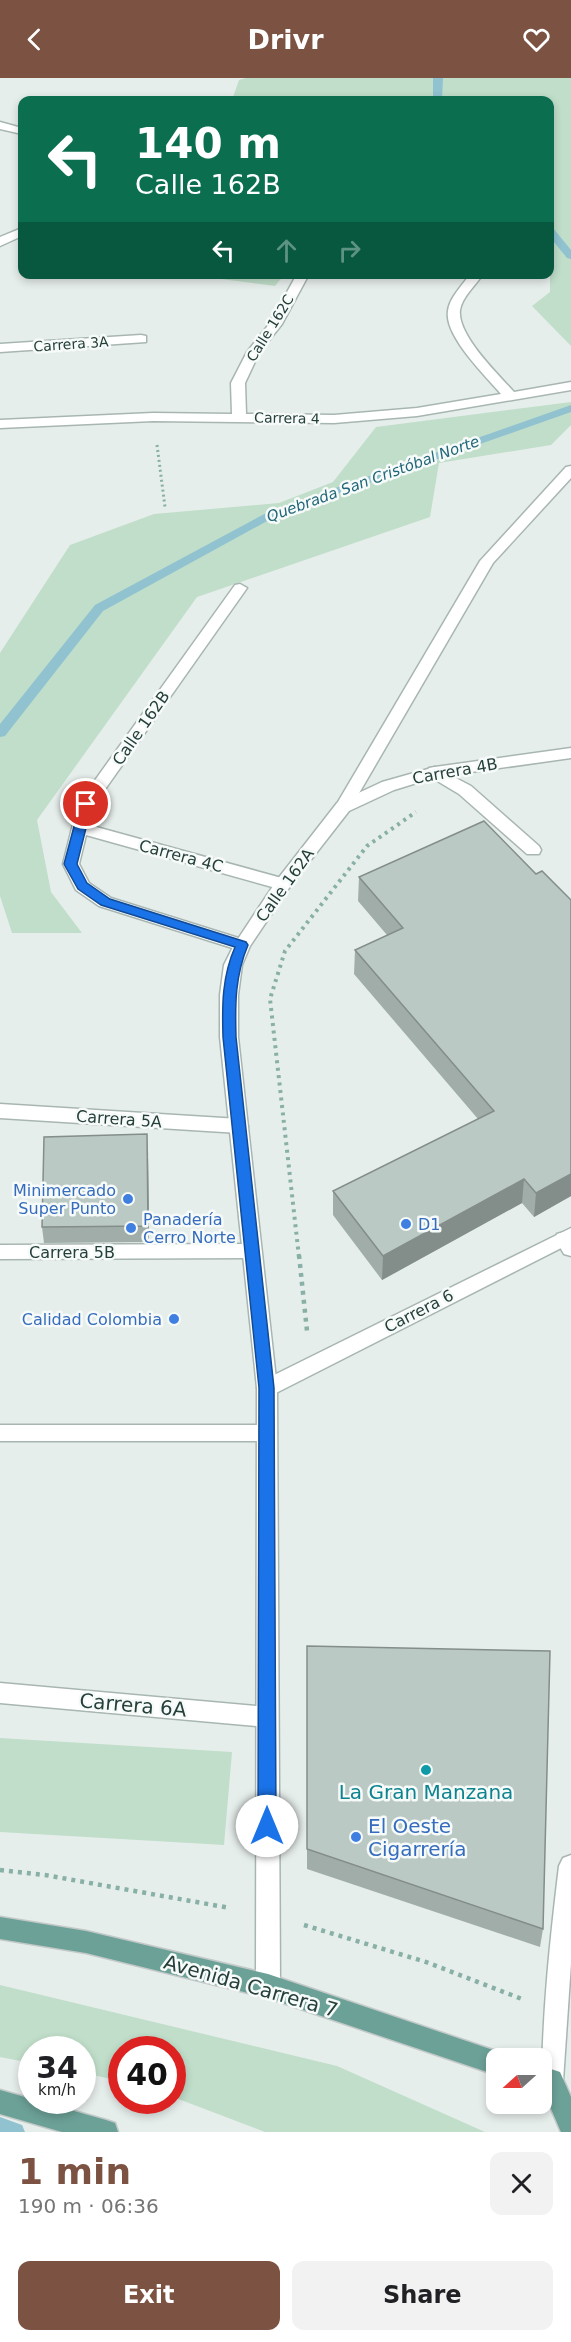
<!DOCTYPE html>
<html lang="en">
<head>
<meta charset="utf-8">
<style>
	body { margin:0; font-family:"DejaVu Sans",sans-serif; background:#f2f2f2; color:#202124; height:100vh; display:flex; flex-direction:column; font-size:22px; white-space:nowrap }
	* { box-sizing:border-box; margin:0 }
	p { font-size:20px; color:#757577 }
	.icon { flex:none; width:33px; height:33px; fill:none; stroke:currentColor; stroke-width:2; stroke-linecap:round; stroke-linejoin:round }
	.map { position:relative; height:2054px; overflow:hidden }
	.drawer { display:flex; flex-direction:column; background:#fff; flex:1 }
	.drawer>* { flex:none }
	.top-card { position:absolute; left:18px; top:18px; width:536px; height:183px; border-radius:12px; box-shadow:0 3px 9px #0003; background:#0b6e4f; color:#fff; overflow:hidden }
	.needle { width:39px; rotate:249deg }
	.fabs { position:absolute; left:486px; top:1970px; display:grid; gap:12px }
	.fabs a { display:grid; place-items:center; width:66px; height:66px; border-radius:12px; background:#fff; box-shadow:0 3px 9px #0003; font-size:30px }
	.speed { position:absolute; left:18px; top:1958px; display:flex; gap:12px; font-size:30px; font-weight:700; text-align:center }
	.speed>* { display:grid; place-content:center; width:78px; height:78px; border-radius:50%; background:#fff; box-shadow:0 3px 9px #0003; line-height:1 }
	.speed small { font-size:15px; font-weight:400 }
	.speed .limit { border:9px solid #d22; background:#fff; color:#111 }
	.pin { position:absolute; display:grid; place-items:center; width:51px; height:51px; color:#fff; margin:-26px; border:3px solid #fff; border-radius:50%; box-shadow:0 2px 6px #0007 }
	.me { position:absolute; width:66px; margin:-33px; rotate:0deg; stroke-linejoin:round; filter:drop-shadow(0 0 4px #0008) }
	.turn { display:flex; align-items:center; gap:21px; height:126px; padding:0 18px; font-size:27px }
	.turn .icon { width:78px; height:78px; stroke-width:2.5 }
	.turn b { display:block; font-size:42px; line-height:51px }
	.lanes { display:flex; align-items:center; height:57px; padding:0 18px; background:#0003; justify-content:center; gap:30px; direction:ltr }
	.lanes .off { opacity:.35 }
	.round { display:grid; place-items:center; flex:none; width:63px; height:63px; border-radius:12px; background:#f2f2f2 }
	.head { display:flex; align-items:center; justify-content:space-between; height:102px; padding:0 18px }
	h1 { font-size:36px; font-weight:700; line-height:45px; color:#7c5242 }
	.cta { display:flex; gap:12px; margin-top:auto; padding:12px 18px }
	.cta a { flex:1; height:69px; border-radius:12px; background:#7c5242; color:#fff; font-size:24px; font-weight:700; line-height:69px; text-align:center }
	.cta a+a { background:#f2f2f2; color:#202124 }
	header { display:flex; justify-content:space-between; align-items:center; height:78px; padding:0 18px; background:#7c5242; color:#fff; font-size:27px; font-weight:700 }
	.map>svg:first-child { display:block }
	.green { fill:#c0deca }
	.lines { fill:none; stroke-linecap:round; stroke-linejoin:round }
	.stream { fill:#91c2d0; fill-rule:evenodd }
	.service-casing { stroke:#a8b6b2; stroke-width:3 }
	.minor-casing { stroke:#a8b6b2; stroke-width:3 }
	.tertiary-casing { stroke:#a8b6b2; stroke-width:3 }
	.primary-casing { stroke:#c2c9c8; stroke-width:3 }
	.path-far2 { stroke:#88b0a6; stroke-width:3; stroke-dasharray:2 3; stroke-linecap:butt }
	.path-far1 { stroke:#88b0a6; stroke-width:4; stroke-dasharray:3 4.5; stroke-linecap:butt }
	.path { stroke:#88b0a6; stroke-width:4.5; stroke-dasharray:4 5; stroke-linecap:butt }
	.service { fill:#fff; fill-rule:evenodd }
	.minor { fill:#fff; fill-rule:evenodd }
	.tertiary { fill:#fff; fill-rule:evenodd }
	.primary { fill:#6ca197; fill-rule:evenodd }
	.wall { fill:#a1ada9 }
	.shaded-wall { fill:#838d89 }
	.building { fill:#bbc9c4; stroke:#838d89; stroke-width:1.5 }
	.route { fill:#1a73e8; stroke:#114b97; stroke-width:1.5 }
	.shop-dot { fill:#3f7fe0; stroke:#f6faf9; stroke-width:2 }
	.culture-dot { fill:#0f9aa8; stroke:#f6faf9; stroke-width:2 }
	.labels { text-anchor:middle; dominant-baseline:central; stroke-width:5; stroke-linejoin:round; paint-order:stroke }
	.far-street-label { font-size:14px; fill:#253f3a; stroke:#f6faf9 }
	.far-water-label { font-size:15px; font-style:italic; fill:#216679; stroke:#f6faf9 }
	.street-label { font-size:16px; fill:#253f3a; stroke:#f6faf9 }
	.shop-label { font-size:16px; fill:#366cbe; stroke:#f6faf9; text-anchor:end }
	.near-street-label { font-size:20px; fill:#253f3a; stroke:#f6faf9 }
	.near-culture-label { font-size:20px; fill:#0d838f; stroke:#f6faf9 }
	.near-shop-label { font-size:20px; fill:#366cbe; stroke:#f6faf9; text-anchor:start }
</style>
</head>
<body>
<header><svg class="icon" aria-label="back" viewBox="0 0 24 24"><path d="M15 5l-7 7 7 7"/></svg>Drivr<svg class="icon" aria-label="heart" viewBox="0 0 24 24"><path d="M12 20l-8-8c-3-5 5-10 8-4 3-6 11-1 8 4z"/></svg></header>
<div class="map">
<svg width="571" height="2054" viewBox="0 0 571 2054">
	<rect width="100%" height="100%" fill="#e6eeeb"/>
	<g class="green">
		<polygon points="246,0 571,0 571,268 532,228 550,214 549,22 232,22 239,2"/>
		<polygon points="191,197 284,197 275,208"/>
		<polygon points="571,324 571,347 551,367 439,385 430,439 197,519 37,742 51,814 82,855 12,855 0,818 0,575 70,467 154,436 279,425 333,404 376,349"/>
		<polygon points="0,1660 232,1674 224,1767 0,1754"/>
		<polygon points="0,1907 337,1988 485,2054 265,2054 173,2019 172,1971 122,1971 121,2003 83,1995 82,1971 32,1971 31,1985 0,1979"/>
	</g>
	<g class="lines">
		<g class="stream">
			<polygon points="433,0 443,0 442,22 433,22"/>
			<polygon points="549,149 553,150 571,172 571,181 567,180 549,158"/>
			<polygon points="571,327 571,334 278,437 103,533 5,658 0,659 0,646 95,527 270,433"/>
			<polygon points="0,2039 22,2047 25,2054 0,2054"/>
		</g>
		<defs>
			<g id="service">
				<polygon points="435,689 471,708 539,768 541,772 539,776 527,776 459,716 429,698 427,694 429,690"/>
				<polygon points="564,1154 571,1156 571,1178 564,1176 555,1161 557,1156"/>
				<path d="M571,1777V1885L563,2003L560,2012L551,2015L542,2010C542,1937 550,1862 559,1788L563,1780Z"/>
			</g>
			<g id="minor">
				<polygon points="0,44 22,50 22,56 0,51"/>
				<polygon points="22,150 22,158 0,168 0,159"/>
				<path d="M297,196H309L282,246L259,275L245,305L246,336L334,337L417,330L501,316C486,298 444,258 448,233C449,220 463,207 470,196H483C476,207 462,219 460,232C457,257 498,296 514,314L571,304V312L417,338L334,345L153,343L0,350V342L153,335L232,336L231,305L247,274L270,245Z"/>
				<polygon points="141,257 146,258 146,264 0,274 0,266"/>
				<polygon points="571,388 571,400 493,485 351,729 343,734 337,733 335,729 480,483 566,389"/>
				<polygon points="240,506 247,510 94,727 89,747 289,802 291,806 283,812 86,757 79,786 89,805 111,820 248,863 250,867 242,873 99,828 76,812 63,786 78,726 235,507"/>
				<polygon points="0,1026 239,1041 245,1043 248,1048 245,1053 239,1055 0,1040"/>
				<polygon points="571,1150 571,1165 274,1316 267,1318 260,1316 257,1310 260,1304"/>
				<polygon points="252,1166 259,1168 261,1173 259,1178 252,1180 0,1181 0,1167"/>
				<polygon points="0,1347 267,1347 274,1349 277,1355 274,1361 267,1363 0,1363"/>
				<polygon points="0,1605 267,1629 275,1632 278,1639 275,1646 267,1649 0,1625"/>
			</g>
			<polygon id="tertiary" points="571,670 571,680 436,699 394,712 349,733 289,810 250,868 242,887 238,917 238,959 277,1310 280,1908 276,1916 268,1920 260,1916 256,1908 257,1310 220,959 220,917 224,887 234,867 277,802 337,725 382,704 435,689"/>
			<g id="primary">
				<polygon points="0,1839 86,1853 268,1896 496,1973 506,1980 496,1980 496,1997 268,1920 86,1875 0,1861"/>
				<polygon points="551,1991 560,1994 571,2019 571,2054 561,2054 542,2010 542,1994"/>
				<polygon points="0,2012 106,2042 115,2045 118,2054 62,2054 0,2036"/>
			</g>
		</defs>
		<use href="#service" class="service-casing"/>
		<use href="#minor" class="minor-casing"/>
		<use href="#tertiary" class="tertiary-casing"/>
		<use href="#primary" class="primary-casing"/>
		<polyline class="path-far2" points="157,367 165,429"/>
		<polyline class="path-far1" points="299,1179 270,921 285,873 367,768 416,734"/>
		<g class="path">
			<polyline points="299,1177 307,1253"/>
			<polyline points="0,1792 45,1797 230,1830"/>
			<polyline points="304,1847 426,1884 522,1921"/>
		</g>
		<use href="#service" class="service"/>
		<use href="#minor" class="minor"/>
		<use href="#tertiary" class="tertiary"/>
		<use href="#primary" class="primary"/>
	</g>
	<g class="wall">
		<polygon points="536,796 571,822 571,1118 534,1139 522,1125 382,1202 333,1137 333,1113 478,1041 354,896 355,872 387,857 358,823 359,799"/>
		<polygon points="148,1072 149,1164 44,1165 42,1149"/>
		<polygon points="307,1568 543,1851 540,1869 307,1791"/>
	</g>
	<g class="shaded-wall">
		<polygon points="147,1056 148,1072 149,1164 148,1148"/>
		<polygon points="571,1096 571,1118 534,1139 536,1115"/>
		<polygon points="524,1101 522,1125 382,1202 383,1178"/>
	</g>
	<g class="building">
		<polygon points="484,743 536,796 542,793 571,822 571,1096 536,1115 524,1101 383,1178 333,1113 494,1033 355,872 403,850 359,799"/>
		<polygon points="147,1056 148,1148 42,1149 44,1059"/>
		<polygon points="307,1568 550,1573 543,1851 307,1771"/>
	</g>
	<path class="route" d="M86,722L92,726L77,786L87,805L110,821L246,864L248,867C235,898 235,926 236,959L274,1310L276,1748L273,1754L267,1756L261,1754L258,1748L259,1310L223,959C222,927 222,899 235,869L101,827L78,811L64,786L80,726Z"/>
	<g class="shop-dot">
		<circle cx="128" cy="1121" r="6"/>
		<circle cx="406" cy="1146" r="6"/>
		<circle cx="131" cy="1150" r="6"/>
		<circle cx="174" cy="1241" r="6"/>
		<circle cx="356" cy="1759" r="6"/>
	</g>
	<circle class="culture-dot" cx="426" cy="1692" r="6"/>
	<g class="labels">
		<g class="far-street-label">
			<text transform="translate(270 250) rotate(-58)">Calle 162C</text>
			<text transform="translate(71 266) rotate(-4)">Carrera 3A</text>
			<text transform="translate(287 340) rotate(1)">Carrera 4</text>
		</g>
		<g class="far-water-label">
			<text transform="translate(373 401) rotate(-20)">Quebrada San Cristóbal Norte</text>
		</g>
		<g class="street-label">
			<text transform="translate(141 650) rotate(-55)">Calle 162B</text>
			<text transform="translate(455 693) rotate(-10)">Carrera 4B</text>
			<text transform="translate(181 778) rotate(15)">Carrera 4C</text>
			<text transform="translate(285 807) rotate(-54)">Calle 162A</text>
			<text transform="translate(119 1041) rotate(4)">Carrera 5A</text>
			<text x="72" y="1174">Carrera 5B</text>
			<text transform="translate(419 1233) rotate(-27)">Carrera 6</text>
		</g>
		<g class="shop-label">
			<text x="116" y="1112">Minimercado<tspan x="116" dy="18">Super Punto</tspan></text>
			<text x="143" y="1141" text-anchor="start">Panadería<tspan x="143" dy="18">Cerro Norte</tspan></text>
			<text x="418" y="1146" text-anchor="start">D1</text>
			<text x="162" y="1241">Calidad Colombia</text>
		</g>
		<g class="near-street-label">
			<text transform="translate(133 1627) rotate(5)">Carrera 6A</text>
			<text transform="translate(251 1908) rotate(16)">Avenida Carrera 7</text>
		</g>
		<g class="near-culture-label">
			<text x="426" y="1714">La Gran Manzana</text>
		</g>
		<g class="near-shop-label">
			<text x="368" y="1748">El Oeste<tspan x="368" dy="23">Cigarrería</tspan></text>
		</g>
	</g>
</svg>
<div class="fabs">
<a><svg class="needle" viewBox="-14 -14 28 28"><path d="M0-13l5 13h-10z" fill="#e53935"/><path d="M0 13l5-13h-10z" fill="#757577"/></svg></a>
</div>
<div class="speed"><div>34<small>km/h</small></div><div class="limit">40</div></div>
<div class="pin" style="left:86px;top:726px;background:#d93025"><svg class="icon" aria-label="arrive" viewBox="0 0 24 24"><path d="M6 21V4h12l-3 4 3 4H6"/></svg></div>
<svg class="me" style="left:267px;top:1748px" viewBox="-20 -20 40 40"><circle r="19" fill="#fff"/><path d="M0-13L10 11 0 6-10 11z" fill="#1a73e8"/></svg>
<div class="top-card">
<div class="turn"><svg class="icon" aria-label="left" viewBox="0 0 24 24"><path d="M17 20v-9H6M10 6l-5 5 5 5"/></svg><div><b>140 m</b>Calle 162B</div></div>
<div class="lanes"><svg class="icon" aria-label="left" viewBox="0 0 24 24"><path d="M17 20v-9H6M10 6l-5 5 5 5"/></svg><svg class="icon off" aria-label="ahead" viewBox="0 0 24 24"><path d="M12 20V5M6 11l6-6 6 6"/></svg><svg class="icon off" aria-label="right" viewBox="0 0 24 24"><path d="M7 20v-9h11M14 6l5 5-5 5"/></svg></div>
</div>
</div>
<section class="drawer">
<div class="head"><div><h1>1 min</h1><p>190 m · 06:36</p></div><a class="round"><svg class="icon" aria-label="close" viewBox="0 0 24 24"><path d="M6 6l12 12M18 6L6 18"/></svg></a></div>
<div class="cta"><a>Exit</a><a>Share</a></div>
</section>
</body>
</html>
